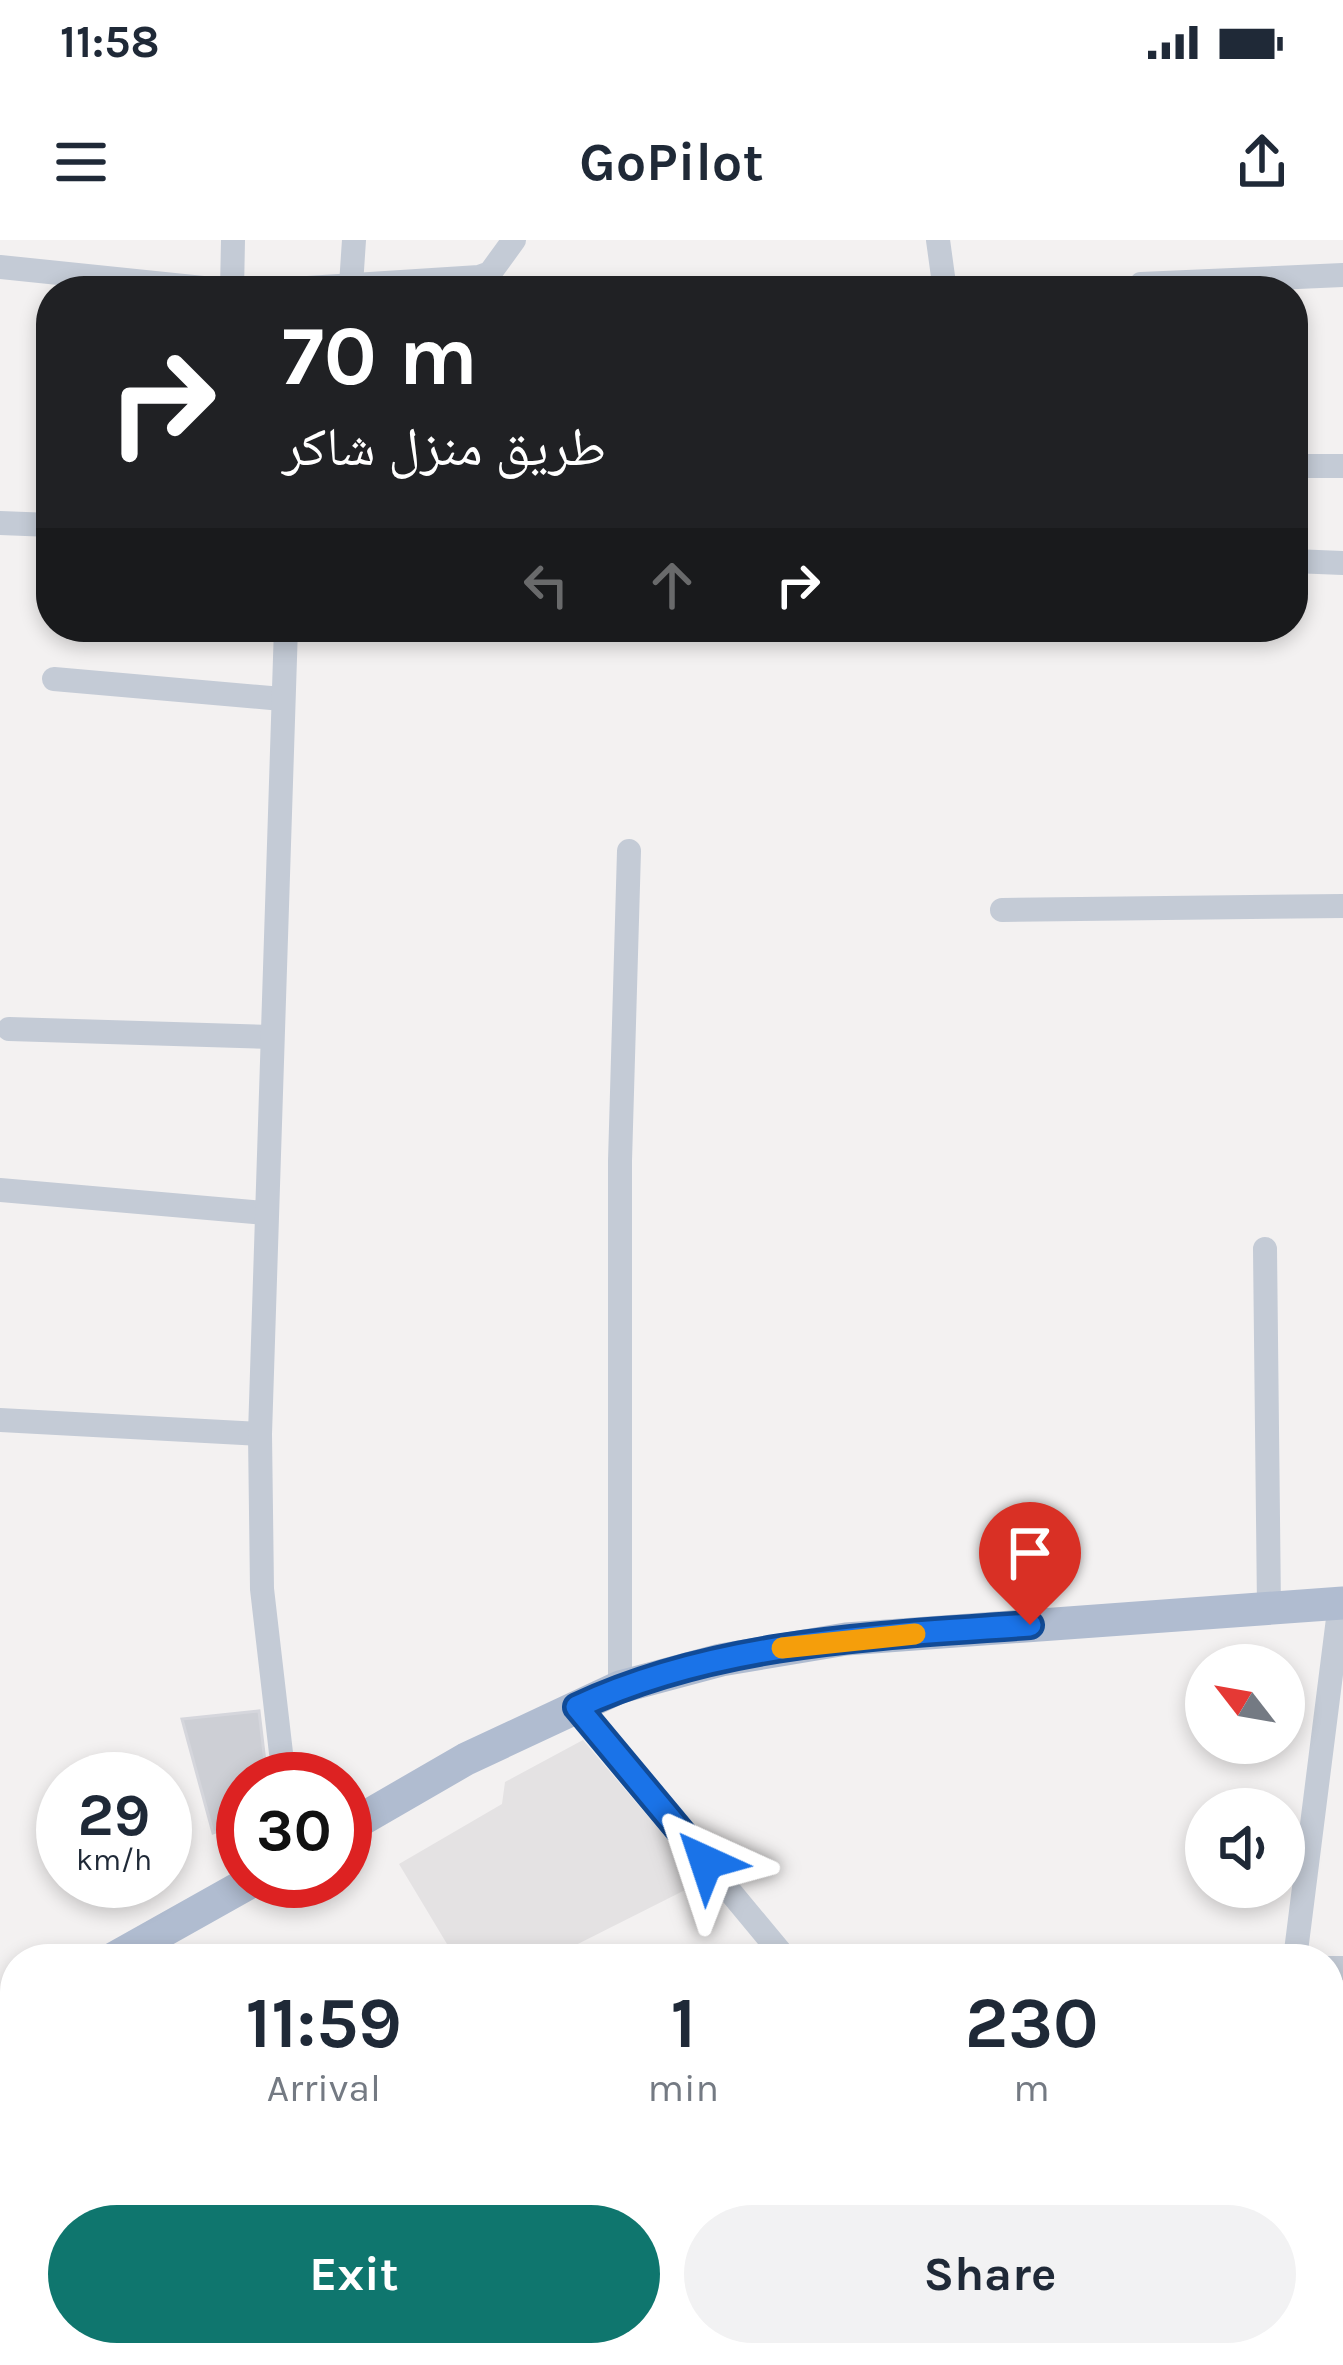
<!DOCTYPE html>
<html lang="en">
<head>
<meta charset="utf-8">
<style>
	body { margin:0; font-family:Karla,"Noto Naskh Arabic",sans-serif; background:#f2f2f3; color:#1f2937; height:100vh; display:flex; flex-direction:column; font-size:45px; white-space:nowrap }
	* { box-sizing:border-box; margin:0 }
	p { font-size:39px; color:#747a83 }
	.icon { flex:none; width:66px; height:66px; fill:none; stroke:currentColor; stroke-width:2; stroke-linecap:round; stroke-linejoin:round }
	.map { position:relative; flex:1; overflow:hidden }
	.drawer { position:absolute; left:0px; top:1704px; width:1344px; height:423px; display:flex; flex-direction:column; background:#fff; border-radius:48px 48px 0 0; box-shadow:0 6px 18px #0003 }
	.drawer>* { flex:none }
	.top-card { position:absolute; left:36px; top:36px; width:1272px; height:366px; border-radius:48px; box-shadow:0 6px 18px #0003; background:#202124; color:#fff; overflow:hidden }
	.needle { width:78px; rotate:301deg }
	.fabs { position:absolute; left:1185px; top:1404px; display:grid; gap:24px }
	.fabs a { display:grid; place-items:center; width:120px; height:120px; border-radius:50%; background:#fff; box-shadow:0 6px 18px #0003; font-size:60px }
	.speed { position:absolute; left:36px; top:1512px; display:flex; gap:24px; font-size:60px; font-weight:700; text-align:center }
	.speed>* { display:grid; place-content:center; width:156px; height:156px; border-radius:50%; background:#fff; box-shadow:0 6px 18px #0003; line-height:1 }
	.speed small { font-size:30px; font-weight:400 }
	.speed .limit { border:18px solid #d22; background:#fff; color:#111 }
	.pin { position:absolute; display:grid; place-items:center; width:102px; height:102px; color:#fff; margin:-123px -51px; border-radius:50% 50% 50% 0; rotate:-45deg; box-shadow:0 0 12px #0007 }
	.pin .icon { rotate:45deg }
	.me { position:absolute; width:132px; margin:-66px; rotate:318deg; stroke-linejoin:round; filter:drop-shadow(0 0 9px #0008) }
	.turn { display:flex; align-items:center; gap:42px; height:252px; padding:0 48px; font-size:54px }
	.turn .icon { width:156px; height:156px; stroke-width:2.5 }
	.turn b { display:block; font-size:84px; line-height:102px }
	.lanes { display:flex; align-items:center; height:114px; padding:0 48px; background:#0003; justify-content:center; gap:60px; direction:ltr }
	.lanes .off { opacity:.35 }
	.eta { display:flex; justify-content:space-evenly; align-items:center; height:204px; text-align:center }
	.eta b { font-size:72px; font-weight:700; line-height:84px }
	.cta { display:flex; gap:24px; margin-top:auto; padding:24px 48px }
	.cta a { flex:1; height:138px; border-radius:72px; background:#0f766e; color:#fff; font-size:48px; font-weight:700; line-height:138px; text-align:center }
	.cta a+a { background:#f2f2f3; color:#1f2937 }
	.status { display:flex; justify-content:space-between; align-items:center; height:84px; padding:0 60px; background:#fff; direction:ltr }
	.status svg { height:33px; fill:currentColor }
	header { display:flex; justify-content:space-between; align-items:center; height:156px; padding:0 48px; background:#fff; font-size:54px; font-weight:700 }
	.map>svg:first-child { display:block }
	.education { fill:#e4e2e3 }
	.building { fill:#cdcfd5; stroke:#d5d6dc; stroke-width:3 }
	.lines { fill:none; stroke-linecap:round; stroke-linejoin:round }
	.minor { stroke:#c4cbd6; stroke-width:24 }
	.major { stroke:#b0bcd0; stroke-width:33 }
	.route-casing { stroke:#114b97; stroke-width:30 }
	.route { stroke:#1a73e8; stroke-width:21 }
	.slow { stroke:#f59e0b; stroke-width:21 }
</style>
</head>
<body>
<div class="status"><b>11:58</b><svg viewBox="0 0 49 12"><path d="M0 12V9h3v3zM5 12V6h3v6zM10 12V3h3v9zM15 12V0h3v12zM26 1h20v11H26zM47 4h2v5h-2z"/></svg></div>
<header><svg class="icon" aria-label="menu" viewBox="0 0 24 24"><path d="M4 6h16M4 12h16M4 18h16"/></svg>GoPilot<svg class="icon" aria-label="share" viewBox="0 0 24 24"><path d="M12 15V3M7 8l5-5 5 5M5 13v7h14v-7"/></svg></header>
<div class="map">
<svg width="1343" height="2125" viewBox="0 0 1343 2125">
	<rect width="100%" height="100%" fill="#f3f1f1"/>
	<polygon class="education" points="583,1500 703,1641 548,1719 456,1719 399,1624 502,1564 505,1542"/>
	<polygon class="building" points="259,1471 267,1539 243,1539 243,1567 232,1567 234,1585 213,1593 182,1479"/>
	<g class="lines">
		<g class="minor">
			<polyline points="938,0 945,51"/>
			<polyline points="0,27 232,51 233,0"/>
			<polyline points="1141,44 1343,35"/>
			<polyline points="351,45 354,0"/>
			<polyline points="261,51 479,37 490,33 514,0"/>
			<polyline points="1293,226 1343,226"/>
			<polyline points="0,283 51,285"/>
			<polyline points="1293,321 1343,323"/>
			<polyline points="54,439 282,459"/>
			<polyline points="1002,670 1343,666"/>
			<polyline points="9,789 272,797"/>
			<polyline points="0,950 265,973"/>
			<polyline points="1265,1009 1269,1368"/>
			<polyline points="0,1180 260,1194"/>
			<polyline points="620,1447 620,921 629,611"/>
			<polyline points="577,1467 786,1719"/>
			<polyline points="284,1539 262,1349 260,1194 286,387"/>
			<polyline points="1295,1719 1340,1363"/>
			<polyline points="1329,1728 1343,1728"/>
			<polyline points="270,2112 273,2125"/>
			<polyline points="1225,2125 1227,2112"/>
		</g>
		<g class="major">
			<polyline points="345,1589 466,1519 620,1447 721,1420 846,1399 1343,1363"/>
			<polyline points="113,1719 252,1641"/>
			<polyline points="0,1784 15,1775"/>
		</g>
	</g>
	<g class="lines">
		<defs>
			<path id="route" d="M706,1622L577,1467C718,1401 878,1396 1030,1385"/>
		</defs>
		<use href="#route" class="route-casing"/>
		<use href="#route" class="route"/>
		<polyline class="slow" points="782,1408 915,1394"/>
	</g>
</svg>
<div class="fabs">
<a><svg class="needle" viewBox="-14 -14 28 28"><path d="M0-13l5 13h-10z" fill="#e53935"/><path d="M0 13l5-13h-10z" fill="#747a83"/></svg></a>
<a><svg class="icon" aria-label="sound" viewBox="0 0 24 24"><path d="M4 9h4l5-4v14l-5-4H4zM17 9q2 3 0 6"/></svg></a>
</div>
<div class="speed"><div>29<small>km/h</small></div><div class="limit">30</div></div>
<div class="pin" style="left:1030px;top:1385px;background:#d93025"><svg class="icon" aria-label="arrive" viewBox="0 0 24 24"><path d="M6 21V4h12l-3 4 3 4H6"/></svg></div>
<svg class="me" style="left:706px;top:1622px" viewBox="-20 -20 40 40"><path d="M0-17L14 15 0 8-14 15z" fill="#1a73e8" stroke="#fff" stroke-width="4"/></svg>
<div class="top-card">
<div class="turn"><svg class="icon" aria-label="right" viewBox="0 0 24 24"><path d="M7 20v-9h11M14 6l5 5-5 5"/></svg><div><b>70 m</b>طريق منزل شاكر</div></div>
<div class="lanes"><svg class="icon off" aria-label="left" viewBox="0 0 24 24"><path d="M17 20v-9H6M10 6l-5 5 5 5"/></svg><svg class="icon off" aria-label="ahead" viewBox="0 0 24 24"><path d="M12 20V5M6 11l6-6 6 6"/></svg><svg class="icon" aria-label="right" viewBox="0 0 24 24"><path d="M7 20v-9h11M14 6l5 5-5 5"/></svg></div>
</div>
<section class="drawer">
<div class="eta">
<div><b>11:59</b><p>Arrival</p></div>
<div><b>1</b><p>min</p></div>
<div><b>230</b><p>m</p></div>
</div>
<div class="cta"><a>Exit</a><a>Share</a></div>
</section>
</div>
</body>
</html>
